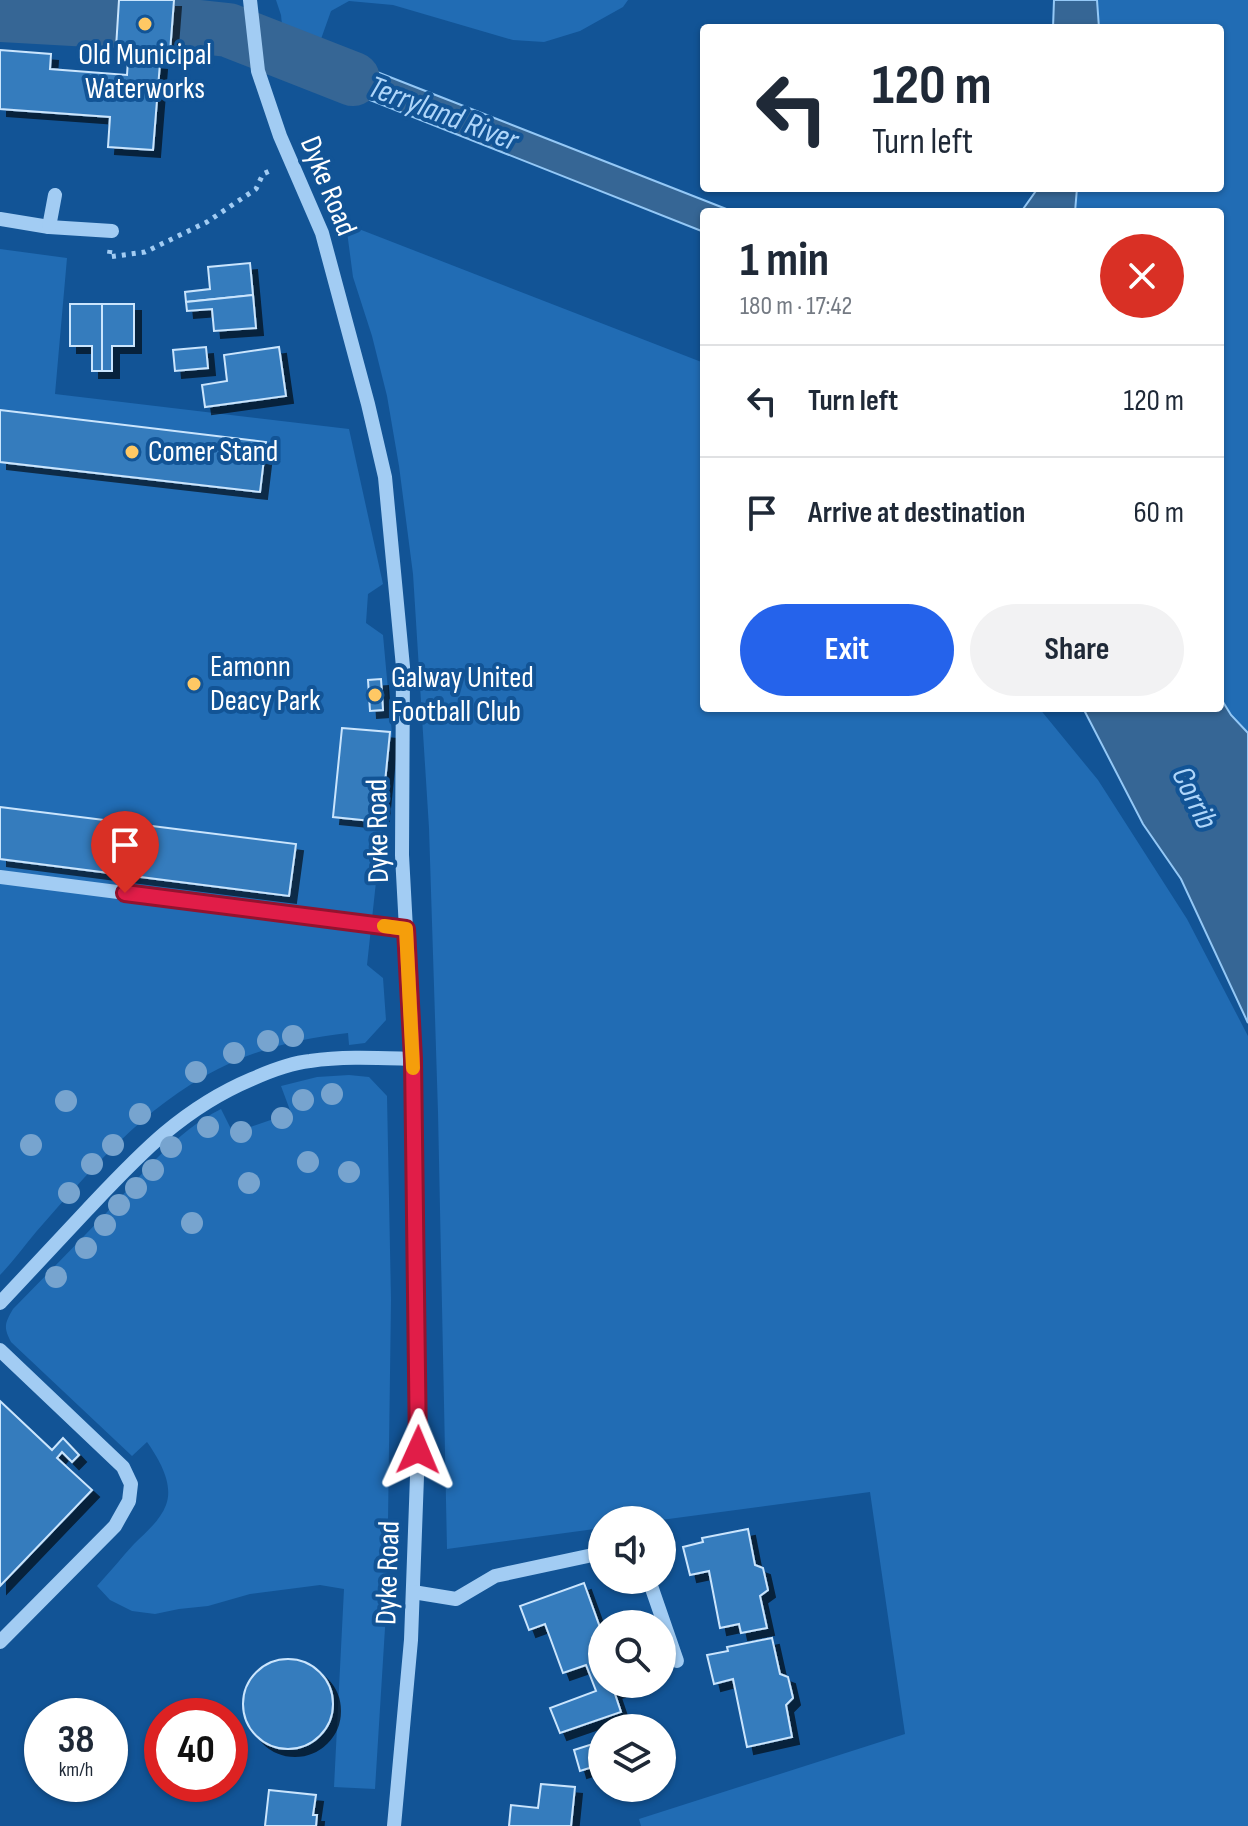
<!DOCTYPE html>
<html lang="en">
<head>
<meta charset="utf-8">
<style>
	body { margin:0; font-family:"Sofia Sans Condensed",sans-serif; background:#f2f2f3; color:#1f2937; height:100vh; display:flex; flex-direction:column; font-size:30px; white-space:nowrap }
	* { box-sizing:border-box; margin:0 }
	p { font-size:26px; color:#747a83 }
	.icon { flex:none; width:44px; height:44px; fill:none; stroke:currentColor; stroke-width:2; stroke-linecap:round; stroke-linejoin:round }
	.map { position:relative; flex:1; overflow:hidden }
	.drawer { position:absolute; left:700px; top:208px; width:524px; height:504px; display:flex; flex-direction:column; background:#fff; border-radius:8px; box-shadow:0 2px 6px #0004 }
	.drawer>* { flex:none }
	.top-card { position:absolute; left:700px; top:24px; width:524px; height:168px; border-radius:8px; box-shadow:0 2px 6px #0004; background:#fff; color:#1f2937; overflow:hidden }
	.tools { position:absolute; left:588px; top:1506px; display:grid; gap:16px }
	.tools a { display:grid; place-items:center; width:88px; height:88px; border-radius:50%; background:#fff; box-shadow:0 2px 6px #0004; font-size:40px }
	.speed { position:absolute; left:24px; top:1698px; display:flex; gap:16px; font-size:40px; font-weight:700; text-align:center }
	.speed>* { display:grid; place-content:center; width:104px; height:104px; border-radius:50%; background:#fff; box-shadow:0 2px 6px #0004; line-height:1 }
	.speed small { font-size:20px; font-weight:400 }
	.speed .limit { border:12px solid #d22; background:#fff; color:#111 }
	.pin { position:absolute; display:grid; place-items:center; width:68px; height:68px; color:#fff; margin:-82px -34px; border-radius:50% 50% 50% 0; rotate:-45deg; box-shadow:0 0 8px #0007 }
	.pin .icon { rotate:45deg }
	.me { position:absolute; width:88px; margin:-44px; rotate:1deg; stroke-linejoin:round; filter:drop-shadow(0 0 6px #0008) }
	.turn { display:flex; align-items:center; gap:28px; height:168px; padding:0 40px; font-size:36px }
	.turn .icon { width:104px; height:104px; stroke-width:2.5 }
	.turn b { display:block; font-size:56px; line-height:68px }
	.round { display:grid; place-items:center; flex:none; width:84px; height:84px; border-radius:42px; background:#f2f2f3 }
	.overview { display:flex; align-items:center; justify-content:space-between; height:136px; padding:0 40px }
	h1 { font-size:48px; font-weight:700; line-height:60px }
	.action { display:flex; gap:16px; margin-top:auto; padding:16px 40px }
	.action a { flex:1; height:92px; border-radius:48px; background:#2563eb; color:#fff; font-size:32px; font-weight:700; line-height:92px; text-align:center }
	.action a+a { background:#f2f2f3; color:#1f2937 }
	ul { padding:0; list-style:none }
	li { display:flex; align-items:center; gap:24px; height:112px; padding:0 40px; border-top:2px solid #e0e1e3 }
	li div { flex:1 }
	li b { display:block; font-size:30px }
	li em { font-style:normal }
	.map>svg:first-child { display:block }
	.green { fill:#216cb4 }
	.water { fill:#366695; stroke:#94c8f6; stroke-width:2 }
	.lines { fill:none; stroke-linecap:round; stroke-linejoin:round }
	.river { stroke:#366695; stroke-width:54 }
	.building { fill:#367bbd; stroke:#cae5fd; stroke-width:2; filter:url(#shadow) }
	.path { stroke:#a2ccf3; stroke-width:5; stroke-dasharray:4 6; stroke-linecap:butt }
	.minor { stroke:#a2ccf3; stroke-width:14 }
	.tree { fill:#77a4cf }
	.route-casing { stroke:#92132f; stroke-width:20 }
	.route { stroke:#e11d48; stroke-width:14 }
	.slow { stroke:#f59e0b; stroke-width:14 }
	.poi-dot { fill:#ffc864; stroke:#125496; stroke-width:3 }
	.labels { text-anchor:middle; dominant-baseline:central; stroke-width:8; stroke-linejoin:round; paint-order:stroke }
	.poi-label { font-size:30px; fill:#fff; stroke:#125496; text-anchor:start }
	.street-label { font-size:30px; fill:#fff; stroke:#125496 }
	.water-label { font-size:32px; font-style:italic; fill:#afd6fa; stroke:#125496 }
</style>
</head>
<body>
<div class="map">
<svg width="1248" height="1826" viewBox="0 0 1248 1826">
	<defs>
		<filter id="shadow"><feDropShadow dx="7" dy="7" stdDeviation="0" flood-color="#0009"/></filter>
	</defs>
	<rect width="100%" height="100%" fill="#125496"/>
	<g class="green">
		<polygon points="276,0 628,0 623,7 580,31 544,42 513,40 393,5 349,1 331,11 321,39 303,43 283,35 281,15"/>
		<polygon points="1097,0 1248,0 1248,733 1231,715 1220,697 1220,212 1075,212 1077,188 1220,188 1220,28 1099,28"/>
		<polygon points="346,224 704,363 704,708 1039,708 1098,780 1187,919 1248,1036 1248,1826 641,1826 639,1819 905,1734 870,1492 661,1520 602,1520 602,1528 447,1549 438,1112 429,828 413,574 399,466 387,396 372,336 353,277"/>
		<path d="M0,249L67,258L55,394L349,429L383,584L368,594L366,623L383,635L392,734L367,965L383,978L386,1020L365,1043L349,1045L348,1033C303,1038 259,1048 218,1069C144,1106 89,1172 36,1232C24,1246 13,1262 0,1275Z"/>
		<path d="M349,1075L369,1077L387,1096L391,1300L387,1596L375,1789L334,1787L344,1589L320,1585L250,1594L208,1606L179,1609L155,1614L132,1611L110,1600L97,1586C110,1572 122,1557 134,1544C145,1533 160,1521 166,1505C174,1484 159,1459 147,1442L132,1456L11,1342C3,1327 5,1323 13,1309C45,1276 77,1244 108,1211C143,1174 175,1132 221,1109L233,1133L291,1113L281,1086L317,1077Z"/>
	</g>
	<g class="water">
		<polygon points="1054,0 1097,0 1099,28 1053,28"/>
		<polygon points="283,35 303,43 734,212 704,212 704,232 284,66"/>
		<polygon points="1038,188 1077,188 1075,212 1021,212"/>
		<polygon points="1220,697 1231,715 1248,733 1248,1023 1181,879 1143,824 1083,708 1220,708"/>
	</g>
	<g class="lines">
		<g class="river">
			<polyline points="0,15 109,21"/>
			<polyline points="180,25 228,30 353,79"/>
		</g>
	</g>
	<g class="building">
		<polygon points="119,0 174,0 170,52 116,48"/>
		<polygon points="0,50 51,54 50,69 127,75 128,60 160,63 153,150 108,147 110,117 0,109"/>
		<polygon points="250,263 253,295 186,302 185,292 210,289 208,267"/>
		<polygon points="253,295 256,328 214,331 212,309 187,311 186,302"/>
		<polygon points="70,304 102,304 102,371 92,371 92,346 70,346"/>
		<polygon points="102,304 134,304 134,346 112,346 112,371 102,371"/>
		<polygon points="206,347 208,368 175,371 173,350"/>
		<polygon points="279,347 286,396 205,407 202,385 227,381 224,355"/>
		<polygon points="0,410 266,442 260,492 0,462"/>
		<polygon points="381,679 383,710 370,711 368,680"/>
		<polygon points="342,728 390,732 381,822 333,817"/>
		<polygon points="0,807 296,844 289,896 0,859"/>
		<polygon points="0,1401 52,1450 63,1438 79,1455 72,1462 62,1452 57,1458 92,1490 0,1586"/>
		<polygon points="748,1529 755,1565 763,1568 768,1590 760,1596 767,1628 741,1633 739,1624 720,1628 709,1571 690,1575 683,1547 703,1542 702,1538"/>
		<polygon points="584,1583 602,1633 602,1684 616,1684 618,1690 614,1691 621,1712 560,1733 550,1708 596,1691 586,1665 563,1673 545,1624 529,1630 520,1606"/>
		<polygon points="772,1638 780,1674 788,1677 793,1698 786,1705 792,1737 747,1747 733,1679 714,1684 707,1655 728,1651 727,1647"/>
		<circle cx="288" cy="1704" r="45"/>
		<polygon points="602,1741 602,1764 580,1771 574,1750"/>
		<polygon points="541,1784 575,1787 571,1826 509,1826 511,1805 538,1808"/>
		<polygon points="269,1790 316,1795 313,1815 317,1815 316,1826 265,1826"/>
	</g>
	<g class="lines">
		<polyline class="path" points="110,250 109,257 145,252 207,222 256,189 263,174 272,170"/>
		<g class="minor">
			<polyline points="250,0 258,71 280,136 322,233 368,404 385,477 403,667 402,855 413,1059 419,1422 411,1640 394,1826"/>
			<polyline points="0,219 49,227 112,231"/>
			<polyline points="49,227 55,195"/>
			<polyline points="0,877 406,929"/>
			<path d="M0,1303C29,1272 58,1241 87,1210C139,1155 181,1109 252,1079C270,1071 290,1063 310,1061C344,1056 379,1058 413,1059"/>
			<polyline points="0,1350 123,1467 131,1484 129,1501 115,1526 0,1642"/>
			<polyline points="649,1580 677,1661"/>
			<polyline points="413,1592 456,1599 495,1576 602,1553"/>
		</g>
	</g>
	<g class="tree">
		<circle cx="293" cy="1036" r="11"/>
		<circle cx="268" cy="1041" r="11"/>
		<circle cx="234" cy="1053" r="11"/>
		<circle cx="196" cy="1072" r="11"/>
		<circle cx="332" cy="1094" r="11"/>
		<circle cx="303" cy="1100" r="11"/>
		<circle cx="66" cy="1101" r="11"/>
		<circle cx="140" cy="1114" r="11"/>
		<circle cx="282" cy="1118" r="11"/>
		<circle cx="208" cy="1127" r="11"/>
		<circle cx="241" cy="1132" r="11"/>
		<circle cx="31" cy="1145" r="11"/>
		<circle cx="113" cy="1145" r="11"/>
		<circle cx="171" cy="1147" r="11"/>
		<circle cx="308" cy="1162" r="11"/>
		<circle cx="92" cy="1164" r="11"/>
		<circle cx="153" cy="1170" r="11"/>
		<circle cx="349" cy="1172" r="11"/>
		<circle cx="249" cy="1183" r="11"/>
		<circle cx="136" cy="1188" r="11"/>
		<circle cx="69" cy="1193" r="11"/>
		<circle cx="119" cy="1205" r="11"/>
		<circle cx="192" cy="1223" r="11"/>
		<circle cx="105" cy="1225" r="11"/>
		<circle cx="86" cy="1248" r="11"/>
		<circle cx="56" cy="1277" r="11"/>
	</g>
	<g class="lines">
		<defs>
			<polyline id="route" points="125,893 406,929 413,1059 418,1450"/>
		</defs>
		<use href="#route" class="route-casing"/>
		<use href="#route" class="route"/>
		<polyline class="slow" points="384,926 406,929 413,1068"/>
	</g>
	<g class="poi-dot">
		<circle cx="145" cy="24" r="8"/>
		<circle cx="132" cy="452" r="8"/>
		<circle cx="194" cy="684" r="8"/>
		<circle cx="375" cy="695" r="8"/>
	</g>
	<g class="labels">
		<g class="poi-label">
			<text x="145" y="55" text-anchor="middle">Old Municipal<tspan x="145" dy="34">Waterworks</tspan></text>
			<text x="148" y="452">Comer Stand</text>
			<text x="210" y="667">Eamonn<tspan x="210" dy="34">Deacy Park</tspan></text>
			<text x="391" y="678">Galway United<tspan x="391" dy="34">Football Club</tspan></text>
		</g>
		<g class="street-label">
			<text transform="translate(328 186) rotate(68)">Dyke Road</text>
			<text transform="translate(378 831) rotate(-91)">Dyke Road</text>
			<text transform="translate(388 1573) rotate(-88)">Dyke Road</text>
		</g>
		<g class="water-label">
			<text transform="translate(443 114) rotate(21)">Terryland River</text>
			<text transform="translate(1194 798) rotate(64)">Corrib</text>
		</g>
	</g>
</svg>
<div class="tools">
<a><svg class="icon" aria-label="sound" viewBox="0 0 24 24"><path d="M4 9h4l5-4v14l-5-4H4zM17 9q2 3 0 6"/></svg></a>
<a><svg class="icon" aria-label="search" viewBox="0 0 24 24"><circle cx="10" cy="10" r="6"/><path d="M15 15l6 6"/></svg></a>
<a><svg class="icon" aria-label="layers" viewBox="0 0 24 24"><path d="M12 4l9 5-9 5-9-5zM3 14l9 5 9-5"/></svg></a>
</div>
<div class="speed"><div>38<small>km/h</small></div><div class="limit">40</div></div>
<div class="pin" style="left:125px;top:893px;background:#d93025"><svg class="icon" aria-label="arrive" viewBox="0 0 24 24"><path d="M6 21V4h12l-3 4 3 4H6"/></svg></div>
<svg class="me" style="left:418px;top:1450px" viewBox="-20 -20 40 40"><path d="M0-17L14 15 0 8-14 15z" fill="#e11d48" stroke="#fff" stroke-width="4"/></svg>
<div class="top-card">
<div class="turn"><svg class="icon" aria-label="left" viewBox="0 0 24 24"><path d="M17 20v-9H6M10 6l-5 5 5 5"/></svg><div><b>120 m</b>Turn left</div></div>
</div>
<section class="drawer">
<div class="overview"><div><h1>1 min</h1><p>180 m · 17:42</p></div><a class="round" style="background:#d93025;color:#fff"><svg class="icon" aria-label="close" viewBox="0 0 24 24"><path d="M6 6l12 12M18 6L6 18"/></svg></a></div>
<ul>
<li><svg class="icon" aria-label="left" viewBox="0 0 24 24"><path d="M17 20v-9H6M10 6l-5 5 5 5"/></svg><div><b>Turn left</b></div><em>120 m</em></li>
<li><svg class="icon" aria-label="arrive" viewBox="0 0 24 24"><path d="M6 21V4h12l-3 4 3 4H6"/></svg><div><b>Arrive at destination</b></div><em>60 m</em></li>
</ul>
<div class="action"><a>Exit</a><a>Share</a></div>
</section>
</div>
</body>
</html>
